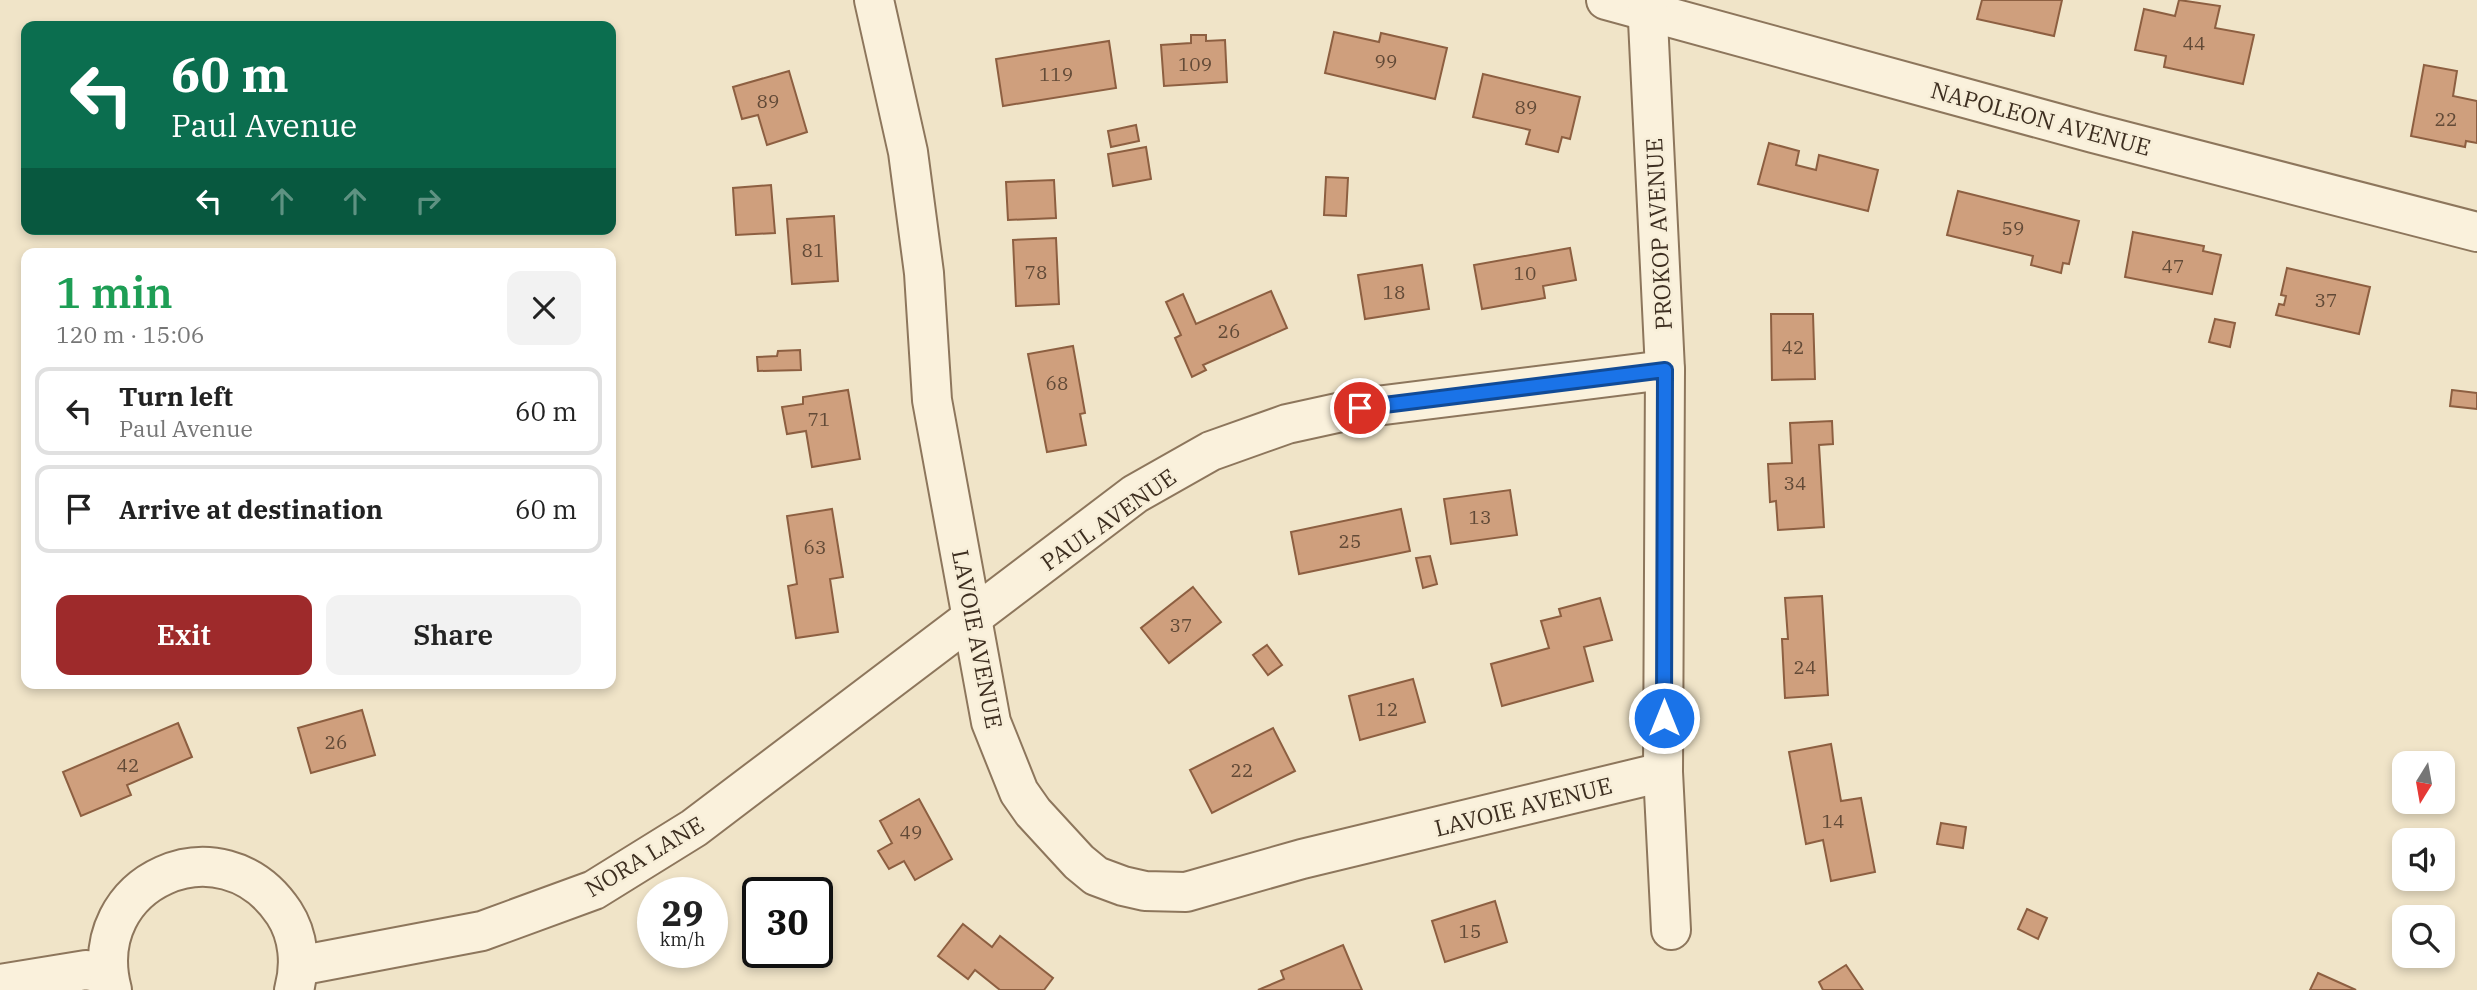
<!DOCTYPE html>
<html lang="en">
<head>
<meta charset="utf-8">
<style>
	body { margin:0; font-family:"IBM Plex Serif",serif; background:#f2f2f2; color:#222; height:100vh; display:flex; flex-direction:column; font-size:26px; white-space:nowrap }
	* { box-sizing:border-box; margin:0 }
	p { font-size:23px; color:#767676 }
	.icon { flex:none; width:38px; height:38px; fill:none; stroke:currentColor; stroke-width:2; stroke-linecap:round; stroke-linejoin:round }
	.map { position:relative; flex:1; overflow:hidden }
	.sheet { position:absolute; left:21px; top:248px; width:595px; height:441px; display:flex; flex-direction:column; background:#fff; border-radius:14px; box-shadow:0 4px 10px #0003 }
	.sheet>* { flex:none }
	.banner { position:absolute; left:21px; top:21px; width:595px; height:214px; border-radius:14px; box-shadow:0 4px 10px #0003; background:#0b6e4f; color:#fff; overflow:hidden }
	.needle { width:46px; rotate:191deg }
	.controls { position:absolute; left:2392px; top:751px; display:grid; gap:14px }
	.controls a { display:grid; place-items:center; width:63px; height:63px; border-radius:14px; background:#fff; box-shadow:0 4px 10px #0003; font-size:35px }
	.speed { position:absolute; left:637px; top:877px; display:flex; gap:14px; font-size:35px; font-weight:700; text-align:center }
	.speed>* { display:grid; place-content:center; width:91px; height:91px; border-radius:50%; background:#fff; box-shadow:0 4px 10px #0003; line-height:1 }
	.speed small { font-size:18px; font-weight:400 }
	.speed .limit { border:4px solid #111; border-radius:10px; background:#fff; color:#111 }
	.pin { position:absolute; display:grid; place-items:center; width:60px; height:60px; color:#fff; margin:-30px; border:4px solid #fff; border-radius:50%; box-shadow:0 2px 7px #0007 }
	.me { position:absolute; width:77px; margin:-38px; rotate:0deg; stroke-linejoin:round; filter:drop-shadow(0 0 5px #0008) }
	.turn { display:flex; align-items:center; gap:24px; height:147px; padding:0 35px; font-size:32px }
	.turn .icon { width:91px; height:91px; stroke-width:2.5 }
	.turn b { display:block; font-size:49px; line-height:60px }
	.lanes { display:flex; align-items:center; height:66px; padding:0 35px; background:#0003; justify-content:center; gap:35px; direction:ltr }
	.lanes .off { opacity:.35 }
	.round { display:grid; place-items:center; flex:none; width:74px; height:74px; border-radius:14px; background:#f2f2f2 }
	.summary { display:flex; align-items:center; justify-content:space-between; height:119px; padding:0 35px }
	h1 { font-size:42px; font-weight:600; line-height:52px; color:#1e9e55 }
	.cta { display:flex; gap:14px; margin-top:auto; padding:14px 35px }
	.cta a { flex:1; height:80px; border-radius:14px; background:#9e2a2b; color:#fff; font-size:28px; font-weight:600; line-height:80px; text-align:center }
	.cta a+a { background:#f2f2f2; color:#222 }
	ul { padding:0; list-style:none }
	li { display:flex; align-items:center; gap:21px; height:88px; margin:0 14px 10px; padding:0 21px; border:4px solid #e0e0e0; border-radius:14px }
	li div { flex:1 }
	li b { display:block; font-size:26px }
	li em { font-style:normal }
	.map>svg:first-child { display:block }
	.building { fill:#cf9f7d; stroke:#8d5f41; stroke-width:2 }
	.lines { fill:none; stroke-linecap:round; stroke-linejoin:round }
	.minor-casing { stroke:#8d765c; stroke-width:42 }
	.minor { stroke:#faf1dc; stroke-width:38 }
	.route-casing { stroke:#114b97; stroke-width:18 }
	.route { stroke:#1a73e8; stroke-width:12 }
	.labels { text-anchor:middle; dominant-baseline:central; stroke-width:5; stroke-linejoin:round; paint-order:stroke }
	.number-label { font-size:19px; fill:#624a37 }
	.street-label { font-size:23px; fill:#3d2e20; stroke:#f7eed8 }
</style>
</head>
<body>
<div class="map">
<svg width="2477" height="990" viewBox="0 0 2477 990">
	<rect width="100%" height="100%" fill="#f0e4c8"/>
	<g class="building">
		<polygon points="1982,0 2062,0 2054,36 1977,19"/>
		<polygon points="2179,0 2220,6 2215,28 2254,35 2243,84 2164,67 2166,56 2135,50 2144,9 2175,16"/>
		<polygon points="1334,32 1379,42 1381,33 1447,48 1435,99 1325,73"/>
		<polygon points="1191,35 1206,35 1206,41 1225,40 1227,82 1164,86 1161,45 1191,43"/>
		<polygon points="1109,41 1116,88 1003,106 996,59"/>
		<polygon points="2424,65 2457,71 2453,96 2477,101 2477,143 2466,141 2465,147 2411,136"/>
		<polygon points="789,71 807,132 767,145 758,115 742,119 733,87"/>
		<polygon points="1483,74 1580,97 1570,139 1562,137 1558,152 1526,144 1530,130 1473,117"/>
		<polygon points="1136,125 1139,141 1111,147 1108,131"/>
		<polygon points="1769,143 1799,151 1796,165 1816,170 1819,155 1878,170 1868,211 1758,184"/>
		<polygon points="1146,147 1151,179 1113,186 1108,154"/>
		<polygon points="1326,177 1348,178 1346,216 1324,215"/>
		<polygon points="1054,180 1056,218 1008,220 1006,182"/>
		<polygon points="771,185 775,233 736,235 733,188"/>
		<polygon points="1958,191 2079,221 2069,264 2063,263 2061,273 2031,265 2033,256 1947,235"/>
		<polygon points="834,216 838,281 792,284 787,219"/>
		<polygon points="2133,232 2204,246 2203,251 2221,255 2212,294 2125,277"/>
		<polygon points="1056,238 1059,304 1016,306 1013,240"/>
		<polygon points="1570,248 1576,280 1543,286 1545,298 1482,309 1474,265"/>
		<polygon points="1422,265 1429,309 1365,319 1358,275"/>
		<polygon points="2287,268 2370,287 2359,334 2276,315 2279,304 2284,305 2286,296 2281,295"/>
		<polygon points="1271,291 1287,328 1203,365 1206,370 1192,377 1175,338 1181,335 1166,302 1183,294 1196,324"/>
		<polygon points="1771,314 1813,314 1815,379 1772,380"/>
		<polygon points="2215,319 2235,323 2230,347 2209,342"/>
		<polygon points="1073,346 1085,413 1080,414 1086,445 1047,452 1028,354"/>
		<polygon points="800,350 801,370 758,371 757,357 777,356 778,351"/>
		<polygon points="848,390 860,459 812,467 806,431 787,434 782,407 803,404 803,397"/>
		<polygon points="2452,390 2477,393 2477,409 2450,406"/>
		<polygon points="1832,421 1833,444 1819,445 1824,527 1778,530 1776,501 1770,502 1768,464 1792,463 1790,423"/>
		<polygon points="1510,490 1517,535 1451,544 1444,499"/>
		<polygon points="832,509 843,577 830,579 838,632 796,638 788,586 797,584 787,516"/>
		<polygon points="1401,509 1410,551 1299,574 1291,532"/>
		<polygon points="1430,556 1437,584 1423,588 1416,558"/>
		<polygon points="1193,587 1221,622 1169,663 1141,628"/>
		<polygon points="1822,596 1828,695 1785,698 1782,639 1788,639 1785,598"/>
		<polygon points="1600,598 1612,640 1584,647 1593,681 1502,706 1491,664 1549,648 1541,621 1561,616 1559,609"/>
		<polygon points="1267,645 1282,665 1268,675 1253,655"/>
		<polygon points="1413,679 1425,722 1360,740 1349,696"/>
		<polygon points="362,710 375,755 311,773 298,728"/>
		<polygon points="178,723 192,757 127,785 131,795 81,816 63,772"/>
		<polygon points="1273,728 1295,771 1212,813 1190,770"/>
		<polygon points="1831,744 1841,801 1861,798 1875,872 1831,881 1823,840 1806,844 1789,752"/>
		<polygon points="919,799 952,859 915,880 904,861 889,869 878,851 892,843 880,821"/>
		<polygon points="1941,823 1966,827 1963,848 1937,844"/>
		<polygon points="1495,901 1507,942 1445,962 1432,921"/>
		<polygon points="2027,909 2047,918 2038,939 2018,929"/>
		<polygon points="963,924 992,947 1000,936 1053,978 1044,990 1000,990 975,970 968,979 938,956"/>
		<polygon points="1343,945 1362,990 1258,990 1284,979 1281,971"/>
		<polygon points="1846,965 1863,990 1823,990 1819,982"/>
		<polygon points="2318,973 2356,990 2310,990"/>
	</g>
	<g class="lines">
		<defs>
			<g id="minor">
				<polyline points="874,0 908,152 924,273 932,400 991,722 1019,792 1033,812 1079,862 1096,876 1123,886 1145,891 1186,892 1302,859 1663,772"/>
				<polyline points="1606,0 2093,133 2477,232"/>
				<polyline points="1647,0 1665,370 1663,772 1671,930"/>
				<polyline points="298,966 482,931 594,890 694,828 1135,494 1211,451 1287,424 1360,408 1665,370"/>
				<polyline points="0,984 86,970 108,974"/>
				<path d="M112,990C83,881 222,819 284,913C299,936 301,965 294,990"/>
			</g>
		</defs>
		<use href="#minor" class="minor-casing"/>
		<use href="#minor" class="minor"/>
	</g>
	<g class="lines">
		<defs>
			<polyline id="route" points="1360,408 1665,370 1664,718"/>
		</defs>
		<use href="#route" class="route-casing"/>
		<use href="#route" class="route"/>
	</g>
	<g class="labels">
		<g class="number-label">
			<text x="2194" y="43">44</text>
			<text x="1386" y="61">99</text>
			<text x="1195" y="64">109</text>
			<text x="1056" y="74">119</text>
			<text x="768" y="101">89</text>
			<text x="1526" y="107">89</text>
			<text x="2446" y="119">22</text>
			<text x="2013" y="228">59</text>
			<text x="813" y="250">81</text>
			<text x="2173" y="266">47</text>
			<text x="1036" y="272">78</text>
			<text x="1525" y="273">10</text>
			<text x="1394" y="292">18</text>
			<text x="2326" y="300">37</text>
			<text x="1229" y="331">26</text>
			<text x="1793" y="347">42</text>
			<text x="1057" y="383">68</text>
			<text x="819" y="419">71</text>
			<text x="1795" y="483">34</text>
			<text x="1480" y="517">13</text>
			<text x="1350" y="541">25</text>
			<text x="815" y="547">63</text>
			<text x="1181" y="625">37</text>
			<text x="1805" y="667">24</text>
			<text x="1387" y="709">12</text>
			<text x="336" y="742">26</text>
			<text x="128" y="765">42</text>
			<text x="1242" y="770">22</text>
			<text x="1833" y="821">14</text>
			<text x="911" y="832">49</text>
			<text x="1470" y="931">15</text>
		</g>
		<g class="street-label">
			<text transform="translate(2041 118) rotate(15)">NAPOLEON AVENUE</text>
			<text transform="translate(1658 234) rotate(-93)">PROKOP AVENUE</text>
			<text transform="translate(1108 519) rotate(-35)">PAUL AVENUE</text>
			<text transform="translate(978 639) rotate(79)">LAVOIE AVENUE</text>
			<text transform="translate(1523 806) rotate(-14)">LAVOIE AVENUE</text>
			<text transform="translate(644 856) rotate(-31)">NORA LANE</text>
		</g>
	</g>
</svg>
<div class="controls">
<a><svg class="needle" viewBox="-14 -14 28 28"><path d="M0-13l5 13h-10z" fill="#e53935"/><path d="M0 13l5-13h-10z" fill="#767676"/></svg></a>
<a><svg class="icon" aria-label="sound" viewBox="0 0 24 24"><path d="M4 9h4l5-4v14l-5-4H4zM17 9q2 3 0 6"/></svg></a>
<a><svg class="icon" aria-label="search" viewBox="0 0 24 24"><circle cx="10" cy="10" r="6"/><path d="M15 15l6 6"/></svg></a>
</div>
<div class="speed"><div>29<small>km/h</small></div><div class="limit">30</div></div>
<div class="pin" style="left:1360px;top:408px;background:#d93025"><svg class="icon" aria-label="arrive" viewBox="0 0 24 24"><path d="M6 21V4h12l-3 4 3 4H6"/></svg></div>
<svg class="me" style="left:1664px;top:718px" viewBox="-20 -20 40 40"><circle r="17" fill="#1a73e8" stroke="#fff" stroke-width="3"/><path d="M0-11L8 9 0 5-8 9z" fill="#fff"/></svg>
<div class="banner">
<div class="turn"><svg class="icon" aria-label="left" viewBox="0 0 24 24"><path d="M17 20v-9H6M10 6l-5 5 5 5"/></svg><div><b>60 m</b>Paul Avenue</div></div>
<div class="lanes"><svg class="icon" aria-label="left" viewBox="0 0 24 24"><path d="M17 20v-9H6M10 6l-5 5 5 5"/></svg><svg class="icon off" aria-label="ahead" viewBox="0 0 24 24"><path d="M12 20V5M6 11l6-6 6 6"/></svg><svg class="icon off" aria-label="ahead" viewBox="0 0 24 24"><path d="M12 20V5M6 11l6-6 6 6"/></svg><svg class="icon off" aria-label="right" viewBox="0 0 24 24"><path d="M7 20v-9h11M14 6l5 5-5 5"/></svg></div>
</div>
<section class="sheet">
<div class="summary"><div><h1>1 min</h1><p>120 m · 15:06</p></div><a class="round"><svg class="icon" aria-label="close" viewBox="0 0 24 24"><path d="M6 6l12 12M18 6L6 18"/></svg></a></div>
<ul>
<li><svg class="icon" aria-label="left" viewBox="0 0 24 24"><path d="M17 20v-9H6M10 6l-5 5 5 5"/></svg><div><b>Turn left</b><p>Paul Avenue</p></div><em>60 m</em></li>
<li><svg class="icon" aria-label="arrive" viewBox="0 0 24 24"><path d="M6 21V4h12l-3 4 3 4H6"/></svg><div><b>Arrive at destination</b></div><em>60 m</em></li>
</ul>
<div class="cta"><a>Exit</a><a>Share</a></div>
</section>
</div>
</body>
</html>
